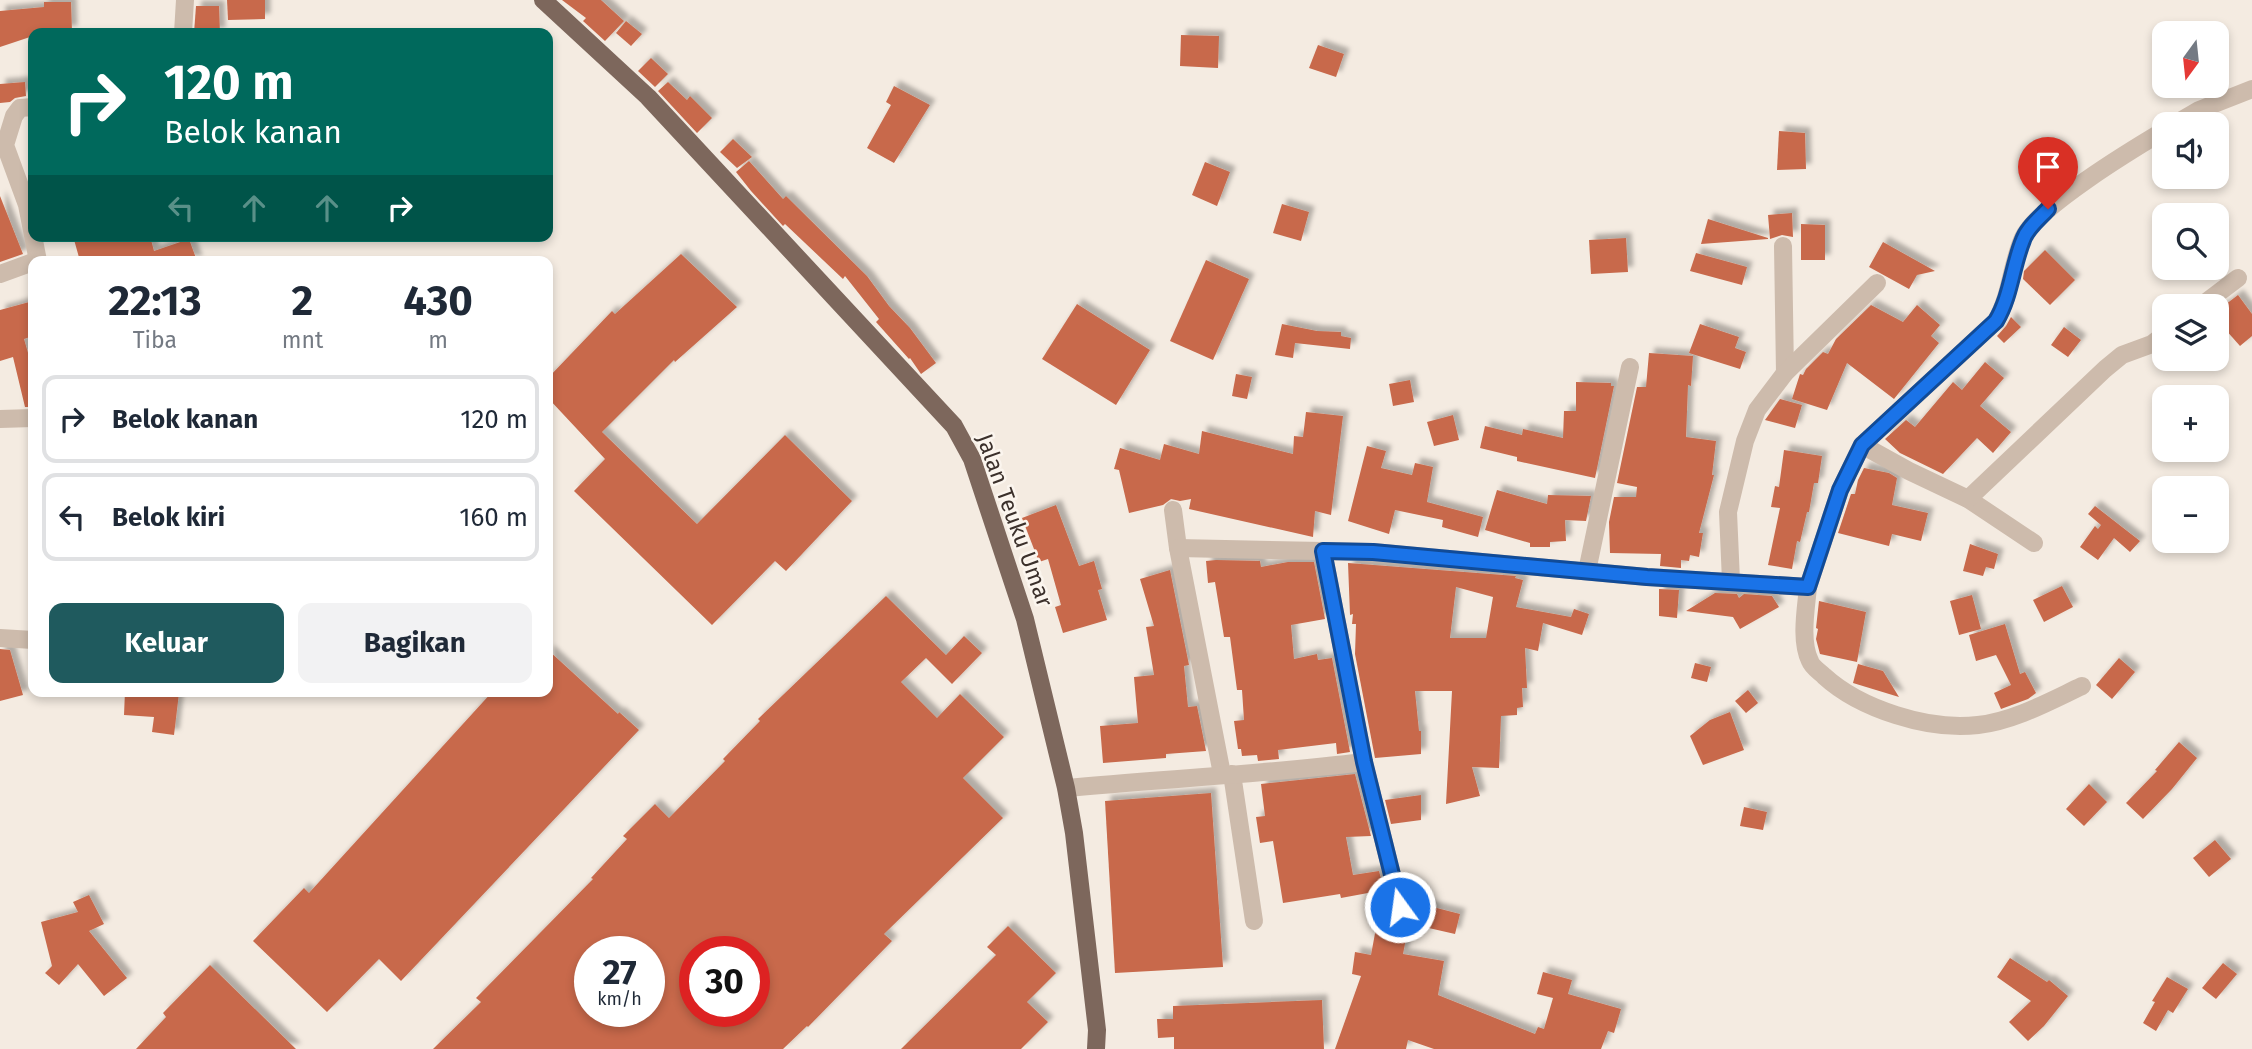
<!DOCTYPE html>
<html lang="id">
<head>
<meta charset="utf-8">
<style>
	body { margin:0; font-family:"Fira Sans",sans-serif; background:#f2f2f3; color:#1f2937; height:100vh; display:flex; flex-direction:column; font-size:26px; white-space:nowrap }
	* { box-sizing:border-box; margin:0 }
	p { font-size:23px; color:#747a83 }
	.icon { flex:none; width:38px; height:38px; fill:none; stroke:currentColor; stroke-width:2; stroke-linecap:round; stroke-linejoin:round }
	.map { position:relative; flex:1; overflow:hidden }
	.drawer { position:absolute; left:28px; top:256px; width:525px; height:441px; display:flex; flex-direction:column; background:#fff; border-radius:14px; box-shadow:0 4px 10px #0003 }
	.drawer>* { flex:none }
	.guide { position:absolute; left:28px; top:28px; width:525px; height:214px; border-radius:14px; box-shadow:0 4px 10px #0003; background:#00695c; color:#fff; overflow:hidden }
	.needle { width:46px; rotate:195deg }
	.tools { position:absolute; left:2152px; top:21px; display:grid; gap:14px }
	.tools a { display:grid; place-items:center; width:77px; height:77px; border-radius:14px; background:#fff; box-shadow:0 4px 10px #0003; font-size:35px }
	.speed { position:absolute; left:574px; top:936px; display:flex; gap:14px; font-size:35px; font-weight:700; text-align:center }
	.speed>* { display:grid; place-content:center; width:91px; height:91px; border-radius:50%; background:#fff; box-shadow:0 4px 10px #0003; line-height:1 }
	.speed small { font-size:18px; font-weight:400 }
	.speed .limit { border:10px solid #d22; background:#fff; color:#111 }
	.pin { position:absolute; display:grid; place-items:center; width:60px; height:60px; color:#fff; margin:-72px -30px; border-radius:50% 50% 50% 0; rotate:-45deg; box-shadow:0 0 7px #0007 }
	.pin .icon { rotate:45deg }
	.me { position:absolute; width:77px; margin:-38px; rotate:346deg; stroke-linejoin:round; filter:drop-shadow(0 0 5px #0008) }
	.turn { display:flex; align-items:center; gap:24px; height:147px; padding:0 21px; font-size:32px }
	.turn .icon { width:91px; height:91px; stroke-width:2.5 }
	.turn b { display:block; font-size:49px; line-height:60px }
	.lanes { display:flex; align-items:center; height:66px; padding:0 21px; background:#0003; justify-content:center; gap:35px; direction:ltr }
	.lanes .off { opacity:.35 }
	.eta { display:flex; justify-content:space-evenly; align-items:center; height:119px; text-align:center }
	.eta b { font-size:42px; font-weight:700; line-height:49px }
	.primary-button { display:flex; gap:14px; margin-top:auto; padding:14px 21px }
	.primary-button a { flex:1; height:80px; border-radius:14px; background:#1f5a5e; color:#fff; font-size:28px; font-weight:700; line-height:80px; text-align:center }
	.primary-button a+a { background:#f2f2f3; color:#1f2937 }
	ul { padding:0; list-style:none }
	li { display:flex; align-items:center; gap:21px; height:88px; margin:0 14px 10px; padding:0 7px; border:4px solid #e0e1e3; border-radius:14px }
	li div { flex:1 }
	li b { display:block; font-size:26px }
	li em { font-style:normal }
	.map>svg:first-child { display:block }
	.building { fill:#c8694b; fill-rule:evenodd; filter:url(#shadow) }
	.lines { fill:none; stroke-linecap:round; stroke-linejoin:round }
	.minor { stroke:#cdbbac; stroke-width:18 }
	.major { stroke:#7d675c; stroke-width:18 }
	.route-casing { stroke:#114b97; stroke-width:18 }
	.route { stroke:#1a73e8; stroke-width:12 }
	.labels { text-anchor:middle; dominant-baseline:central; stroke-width:5; stroke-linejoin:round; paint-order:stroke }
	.street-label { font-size:23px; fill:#3b302b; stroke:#fbf5ee }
</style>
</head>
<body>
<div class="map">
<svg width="2252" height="1049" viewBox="0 0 2252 1049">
	<defs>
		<filter id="shadow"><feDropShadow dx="5.5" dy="-5.5" stdDeviation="2" flood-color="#0004"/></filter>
	</defs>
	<rect width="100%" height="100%" fill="#f4ebe1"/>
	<g class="building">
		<polygon points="227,0 265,0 265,19 228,20"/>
		<polygon points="562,0 601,0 624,21 605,41 583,21 586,18"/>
		<polygon points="44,2 71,2 72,31 40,31 40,33 33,33 33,36 0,47 0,11 44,7"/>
		<polygon points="196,6 219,6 220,33 194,33"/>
		<polygon points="626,21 642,34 631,46 616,33"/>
		<polygon points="1181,35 1219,36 1218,68 1180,66"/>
		<polygon points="1318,45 1344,54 1336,77 1309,68"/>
		<polygon points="651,58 668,74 655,87 638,71"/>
		<polygon points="25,82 26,96 15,98 10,102 0,103 0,84"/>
		<polygon points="668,82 687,100 690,96 712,118 697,133 658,91"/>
		<polygon points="894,86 930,105 894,163 867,148 891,105 886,102"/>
		<polygon points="1779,131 1805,133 1806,169 1777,170"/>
		<polygon points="733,139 752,157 737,168 720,152"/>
		<polygon points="749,161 783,199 786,196 867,276 889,306 910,328 936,363 921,374 910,358 909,359 876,322 879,319 845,276 843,279 785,224 783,226 751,191 736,172"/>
		<polygon points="1205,162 1230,172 1217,206 1192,195"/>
		<polygon points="0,196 23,254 0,262"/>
		<polygon points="1282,204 1309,212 1301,241 1273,233"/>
		<polygon points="1792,213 1793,237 1782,235 1770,239 1768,215"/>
		<polygon points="1708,219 1768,238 1768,239 1701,244"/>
		<polygon points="1801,224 1825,225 1825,260 1801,260"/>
		<polygon points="73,236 150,236 154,251 189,239 197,261 80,261"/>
		<polygon points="1626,238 1628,272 1591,274 1589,240"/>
		<polygon points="1883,242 1935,271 1917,275 1909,289 1869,267"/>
		<polygon points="2045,250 2075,280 2050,305 2023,279 2024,271"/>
		<polygon points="1696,253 1747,267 1742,285 1690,271"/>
		<polygon points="681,254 737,307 675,362 674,360 602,432 697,524 785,435 852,501 786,571 775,561 712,625 574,491 605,459 548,398 548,378 612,311 615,314"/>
		<polygon points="1206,260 1249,279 1213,360 1170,341"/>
		<polygon points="2238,295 2252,314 2252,336 2240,346 2217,320 2217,311"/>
		<polygon points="33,301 33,336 24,339 33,370 33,407 25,407 13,357 0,361 0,310"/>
		<polygon points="1077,304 1150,350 1116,405 1042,359"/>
		<polygon points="1871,305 1903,322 1917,305 1940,325 1931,336 1939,343 1894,399 1847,363 1827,410 1792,399 1800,374 1803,375 1806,369 1823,352 1828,354 1836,339"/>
		<polygon points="2011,317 2021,327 2004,343 1997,336 2006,326"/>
		<polygon points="1282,324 1317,331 1341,332 1341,336 1351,338 1350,349 1295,343 1293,358 1275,355"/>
		<polygon points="1700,324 1739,337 1735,348 1746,352 1740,369 1689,353"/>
		<polygon points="2064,327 2081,340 2068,357 2051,345"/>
		<polygon points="1649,353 1693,356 1691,386 1688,385 1686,437 1716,441 1712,475 1714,475 1699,533 1703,533 1699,557 1690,555 1689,561 1681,560 1681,568 1660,566 1661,554 1610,553 1609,522 1614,497 1636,497 1637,487 1617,483 1637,387 1646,387"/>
		<polygon points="1985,362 2004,378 1980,406 2011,432 1993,453 1977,438 1943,474 1900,453 1885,439 1906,420 1915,427 1953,382 1962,390"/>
		<polygon points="1236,374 1252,377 1247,399 1232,396"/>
		<polygon points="1410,380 1414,402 1393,406 1389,384"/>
		<polygon points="1576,382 1611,383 1611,386 1614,386 1595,478 1517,461 1517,457 1480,448 1485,426 1522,435 1523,429 1563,438 1564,411 1576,411"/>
		<polygon points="1780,399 1802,405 1795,428 1765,420"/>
		<polygon points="1306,412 1343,416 1331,515 1315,511 1313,537 1189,509 1191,499 1180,501 1171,499 1163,505 1129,513 1119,470 1114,469 1120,448 1160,460 1164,444 1199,454 1202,431 1293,454 1294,436 1303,437"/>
		<polygon points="1453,415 1459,440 1434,446 1427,422"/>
		<polygon points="1367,446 1386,451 1381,468 1412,475 1415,463 1433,467 1427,502 1483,517 1478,537 1442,527 1443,520 1395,510 1389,534 1348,521"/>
		<polygon points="1784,450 1822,456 1818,483 1814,483 1809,512 1807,512 1800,542 1797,541 1792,569 1768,565 1780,508 1771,507 1775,486 1779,487"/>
		<polygon points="1864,468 1889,473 1897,478 1892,505 1928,513 1921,541 1892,534 1889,546 1838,533 1851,494 1855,494 1858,480"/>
		<polygon points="1497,490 1547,504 1548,495 1591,496 1586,521 1565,520 1566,541 1550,542 1550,547 1530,547 1530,543 1485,530"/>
		<polygon points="1056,505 1079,566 1094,561 1102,589 1098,590 1107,620 1063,633 1055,607 1061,605 1048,559 1039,562 1022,518"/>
		<polygon points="2095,506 2140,541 2130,552 2114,538 2098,560 2080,547 2095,526 2098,529 2101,525 2088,514"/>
		<polygon points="1970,544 1998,554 1994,569 1986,567 1983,576 1963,571"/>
		<polygon points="1216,560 1260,561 1261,567 1288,562 1314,562 1325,619 1291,625 1294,659 1317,654 1318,660 1332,658 1350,752 1337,754 1336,743 1278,750 1279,759 1258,761 1257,755 1242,756 1241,749 1238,749 1234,721 1244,720 1242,690 1237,690 1230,637 1224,637 1215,582 1208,583 1206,561"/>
		<path d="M1348,563L1516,576L1515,578L1523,580L1516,607L1571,617L1574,609L1589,614L1582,635L1543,623L1538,651L1525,648L1527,688H1522L1523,707L1517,708V715L1501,716L1499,768L1472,767L1480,796L1446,804L1452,691H1415L1419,731H1421V754L1375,758L1355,654L1356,624H1352L1353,614L1350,615ZM1456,587L1493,597L1486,638H1450Z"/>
		<polygon points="1170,570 1189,665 1184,666 1188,707 1197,706 1206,751 1166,754 1166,758 1103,763 1100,726 1138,723 1134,677 1154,675 1146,627 1154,626 1140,579"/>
		<polygon points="2062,586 2073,607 2044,622 2033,600"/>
		<polygon points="1659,589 1679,590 1677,618 1659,616"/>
		<polygon points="1715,593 1737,594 1739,598 1744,594 1772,596 1779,607 1740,629 1733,617 1686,611"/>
		<polygon points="1972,595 1981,629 1959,635 1950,601"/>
		<path d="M886,596L946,655L964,636L982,653L952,684L926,658L901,682L937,718L960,694L1004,737L963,778L1003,818L884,934L892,941L808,1027L807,1026L783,1049H433L481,1002L476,998L593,879L591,878L627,839L623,836L655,804L669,818L725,761L723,759L760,721L758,719ZM590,952H649V1012H590ZM695,952H754V1012H695Z"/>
		<polygon points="1819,601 1866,612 1857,662 1820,654 1816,639 1818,629 1816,628"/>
		<polygon points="2005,624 2020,674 2025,672 2036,693 2028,699 2001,709 1994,693 2011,685 1996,655 1976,661 1969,635"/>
		<polygon points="0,649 10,650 23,695 0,701"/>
		<polygon points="548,650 618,714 619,712 639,730 401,981 379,959 327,1012 253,941 304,888 309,893 493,691 548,691"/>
		<polygon points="2119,658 2135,672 2112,699 2096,685"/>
		<polygon points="1695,663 1711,667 1707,682 1691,678"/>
		<polygon points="1858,664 1883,671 1899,697 1853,683"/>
		<polygon points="1748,690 1758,703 1746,713 1735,701"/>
		<polygon points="125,691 179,693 174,735 152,732 154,717 124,715"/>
		<polygon points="1730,712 1744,750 1703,765 1690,736 1710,720"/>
		<polygon points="2179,742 2197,758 2172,789 2143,819 2126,803 2157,771 2155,770"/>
		<polygon points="1355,774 1371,836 1346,837 1353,875 1379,871 1384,890 1341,898 1340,894 1283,903 1273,841 1260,843 1256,817 1265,816 1261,784"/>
		<polygon points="2089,784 2107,802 2084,826 2066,809"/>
		<polygon points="1211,793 1223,967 1115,973 1105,801"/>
		<polygon points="1421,795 1421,820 1391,824 1385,800"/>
		<polygon points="1744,807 1767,812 1763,830 1740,826"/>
		<polygon points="2215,840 2231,859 2209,877 2193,858"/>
		<polygon points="89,895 104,924 89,931 127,978 104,996 78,964 59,985 45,973 52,966 41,922 78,912 73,902"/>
		<polygon points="1425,905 1460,914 1455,934 1420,926"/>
		<polygon points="1379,912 1398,918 1410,918 1403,954 1444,961 1438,995 1535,1034 1538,1027 1544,1029 1553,998 1537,994 1543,972 1572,980 1568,994 1621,1009 1614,1033 1608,1031 1601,1049 1434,1049 1408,1040 1406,1049 1335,1049 1361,976 1352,974 1355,952 1371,955"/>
		<polygon points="1008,926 1056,973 1027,1002 1048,1022 1021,1049 901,1049 996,955 987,947"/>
		<polygon points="2010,958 2047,982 2049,980 2068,996 2044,1026 2028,1041 2009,1022 2031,1001 1997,977"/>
		<polygon points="2223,963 2237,974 2216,999 2202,988"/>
		<polygon points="210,965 296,1049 136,1049 166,1017 163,1013"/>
		<polygon points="2167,977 2188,989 2173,1013 2168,1010 2156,1031 2143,1023 2155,1002 2152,1001"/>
		<polygon points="1322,1000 1324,1049 1174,1049 1174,1037 1158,1038 1157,1019 1173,1019 1173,1006"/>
	</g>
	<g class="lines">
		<g class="minor">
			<polyline points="183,33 185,0"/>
			<polyline points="33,107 20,108 14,116 5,145 27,205 38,261"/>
			<polyline points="2175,124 2199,110 2252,89"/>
			<polyline points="1783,246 1785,373"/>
			<polyline points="0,274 33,262"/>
			<polyline points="2201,306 2238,278"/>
			<polyline points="0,419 33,418"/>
			<polyline points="1862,445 1909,471 1968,499 2034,543"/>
			<polyline points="1968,499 2105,369 2122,355 2152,344 2165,334"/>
			<polyline points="1173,510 1178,548"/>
			<polyline points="1587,571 1630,367"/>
			<polyline points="1731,581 1728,512 1745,441 1757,410 1785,373 1877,283"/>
			<path d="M1808,587C1806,609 1800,641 1810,661C1812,667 1820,672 1824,676C1860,709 1929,731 1978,725C2014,721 2050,701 2082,686"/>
			<polyline points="0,638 33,640"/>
			<polyline points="1364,762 1400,907"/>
			<polyline points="1222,774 1178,548 1323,551"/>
			<polyline points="1232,774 1254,921"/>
			<path d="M1066,788C1165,779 1265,774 1364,762L1323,551L1373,552L1647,577L1808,587L1840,490L1862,445L1996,321C2011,295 2011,265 2023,238C2037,207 2133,149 2165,130"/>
		</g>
		<polyline class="major" points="543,0 648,97 954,426 972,459 1025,619 1066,788 1074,833 1097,1030 1096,1049"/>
	</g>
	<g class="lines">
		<defs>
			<path id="route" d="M1400,907L1364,762L1323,551L1373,552L1647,577L1808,587L1840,490L1862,445L1996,321C2011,296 2012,267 2023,240C2027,228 2039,219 2048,209"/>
		</defs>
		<use href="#route" class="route-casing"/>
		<use href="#route" class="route"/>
	</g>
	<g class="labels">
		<g class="street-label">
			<text transform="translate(1015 520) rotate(70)">Jalan Teuku Umar</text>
		</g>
	</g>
</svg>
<div class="tools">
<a><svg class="needle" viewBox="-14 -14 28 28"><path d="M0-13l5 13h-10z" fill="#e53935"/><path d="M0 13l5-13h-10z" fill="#747a83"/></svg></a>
<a><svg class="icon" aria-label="sound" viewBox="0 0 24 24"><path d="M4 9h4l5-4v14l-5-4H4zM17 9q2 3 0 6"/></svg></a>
<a><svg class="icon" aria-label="search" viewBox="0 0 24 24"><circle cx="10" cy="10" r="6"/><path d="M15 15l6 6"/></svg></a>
<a><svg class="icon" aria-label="layers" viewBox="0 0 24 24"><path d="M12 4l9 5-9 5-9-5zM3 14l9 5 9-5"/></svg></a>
<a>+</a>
<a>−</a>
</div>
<div class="speed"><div>27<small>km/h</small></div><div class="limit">30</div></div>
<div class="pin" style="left:2048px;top:209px;background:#d93025"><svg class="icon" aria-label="arrive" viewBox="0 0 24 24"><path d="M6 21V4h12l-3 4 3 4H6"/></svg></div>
<svg class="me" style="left:1400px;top:907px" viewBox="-20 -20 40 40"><circle r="17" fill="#1a73e8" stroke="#fff" stroke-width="3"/><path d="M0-11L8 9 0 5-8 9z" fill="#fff"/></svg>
<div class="guide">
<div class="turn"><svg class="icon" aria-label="right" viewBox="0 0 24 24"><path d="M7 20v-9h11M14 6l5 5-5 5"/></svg><div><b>120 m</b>Belok kanan</div></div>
<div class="lanes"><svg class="icon off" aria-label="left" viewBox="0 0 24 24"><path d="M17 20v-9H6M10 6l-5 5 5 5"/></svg><svg class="icon off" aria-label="ahead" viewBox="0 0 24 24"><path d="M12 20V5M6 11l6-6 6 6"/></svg><svg class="icon off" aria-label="ahead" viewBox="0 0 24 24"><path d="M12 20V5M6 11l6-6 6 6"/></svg><svg class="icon" aria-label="right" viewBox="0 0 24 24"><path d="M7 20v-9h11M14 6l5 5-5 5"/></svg></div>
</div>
<section class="drawer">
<div class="eta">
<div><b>22:13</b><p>Tiba</p></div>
<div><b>2</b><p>mnt</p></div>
<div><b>430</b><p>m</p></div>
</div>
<ul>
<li><svg class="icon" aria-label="right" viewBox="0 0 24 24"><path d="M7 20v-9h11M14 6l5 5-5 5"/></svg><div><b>Belok kanan</b></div><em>120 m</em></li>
<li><svg class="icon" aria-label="left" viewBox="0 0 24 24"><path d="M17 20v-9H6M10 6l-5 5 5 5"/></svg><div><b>Belok kiri</b></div><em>160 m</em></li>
</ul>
<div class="primary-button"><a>Keluar</a><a>Bagikan</a></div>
</section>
</div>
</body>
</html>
